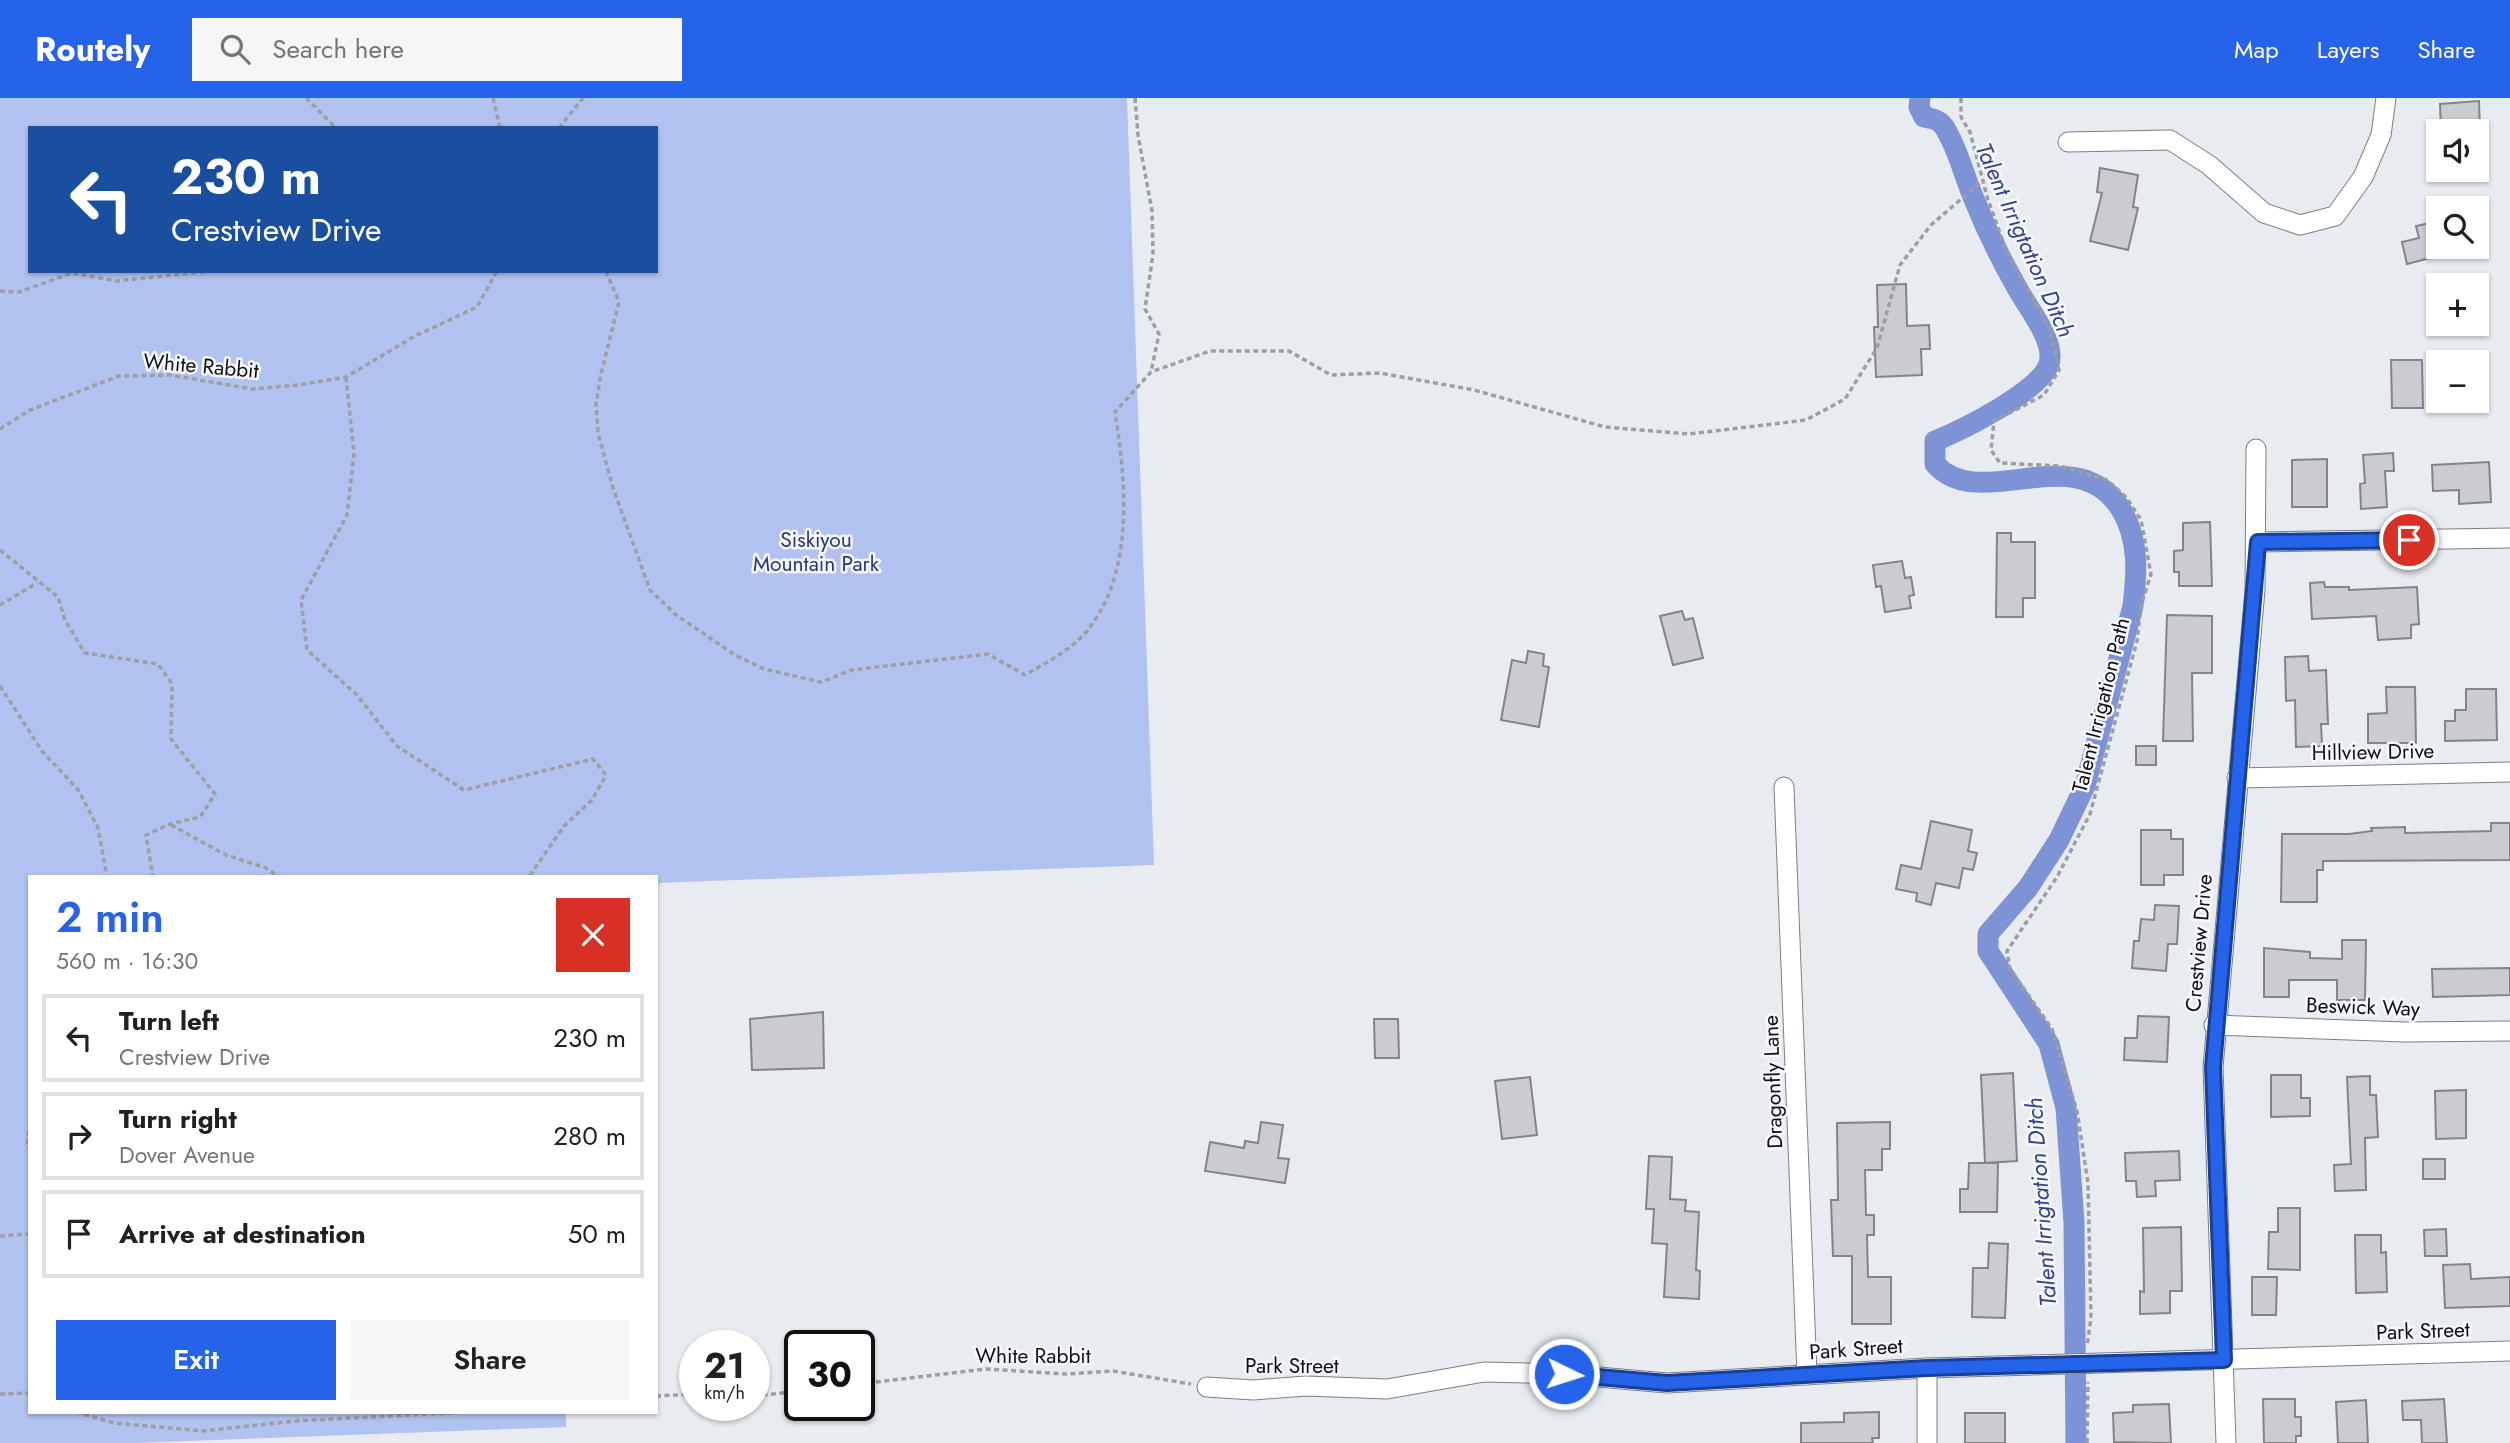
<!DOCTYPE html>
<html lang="en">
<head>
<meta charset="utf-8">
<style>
	body { margin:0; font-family:Jost,sans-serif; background:#f6f6f6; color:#202124; height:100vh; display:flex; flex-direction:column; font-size:26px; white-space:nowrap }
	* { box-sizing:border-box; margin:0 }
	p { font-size:23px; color:#757577 }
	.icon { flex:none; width:38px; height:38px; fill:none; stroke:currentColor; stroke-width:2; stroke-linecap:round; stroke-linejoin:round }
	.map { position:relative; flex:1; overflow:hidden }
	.details { position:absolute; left:28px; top:777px; width:630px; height:539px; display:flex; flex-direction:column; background:#fff; border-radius:0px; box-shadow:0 2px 5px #0004 }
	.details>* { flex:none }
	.top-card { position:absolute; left:28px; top:28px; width:630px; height:147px; border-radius:0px; box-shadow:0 2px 5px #0004; background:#1a4fa0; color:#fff; overflow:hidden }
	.fabs { position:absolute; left:2426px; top:21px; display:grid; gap:14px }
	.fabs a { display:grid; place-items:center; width:63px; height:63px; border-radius:0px; background:#fff; box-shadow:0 2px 5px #0004; font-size:35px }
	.speed { position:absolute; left:679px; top:1232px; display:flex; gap:14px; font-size:35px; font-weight:700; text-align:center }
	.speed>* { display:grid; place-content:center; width:91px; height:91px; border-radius:50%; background:#fff; box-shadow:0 2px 5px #0004; line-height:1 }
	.speed small { font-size:18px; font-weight:400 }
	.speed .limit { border:4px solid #111; border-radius:10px; background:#fff; color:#111 }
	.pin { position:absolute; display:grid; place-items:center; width:60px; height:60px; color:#fff; margin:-30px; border:4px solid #fff; border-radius:50%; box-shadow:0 2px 7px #0007 }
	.me { position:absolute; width:77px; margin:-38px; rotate:94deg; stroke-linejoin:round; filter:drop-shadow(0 0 5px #0008) }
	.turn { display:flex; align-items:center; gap:24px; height:147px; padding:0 28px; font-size:32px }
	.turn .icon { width:91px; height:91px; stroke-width:2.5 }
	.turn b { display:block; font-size:49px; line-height:60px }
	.round { display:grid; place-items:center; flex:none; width:74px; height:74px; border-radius:0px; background:#f6f6f6 }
	.summary { display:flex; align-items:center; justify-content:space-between; height:119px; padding:0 28px }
	h1 { font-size:42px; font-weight:600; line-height:52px; color:#2563eb }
	.button { display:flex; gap:14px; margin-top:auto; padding:14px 28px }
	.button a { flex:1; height:80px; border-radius:0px; background:#2563eb; color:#fff; font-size:28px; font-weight:600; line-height:80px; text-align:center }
	.button a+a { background:#f6f6f6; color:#202124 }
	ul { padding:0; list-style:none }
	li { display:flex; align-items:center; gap:21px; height:88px; margin:0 14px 10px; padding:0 14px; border:4px solid #e0e0e0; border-radius:0px }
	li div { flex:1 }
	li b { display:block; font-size:26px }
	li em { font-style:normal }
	header { display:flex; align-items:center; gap:42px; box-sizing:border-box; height:98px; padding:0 35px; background:#2563eb; color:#fff }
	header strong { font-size:33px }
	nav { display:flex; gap:38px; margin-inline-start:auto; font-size:24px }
	.search { width:490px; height:63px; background:#f6f6f6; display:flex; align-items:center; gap:18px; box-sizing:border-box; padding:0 24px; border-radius:0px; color:#757577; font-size:26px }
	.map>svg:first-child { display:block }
	.green { fill:#b2c2f0; fill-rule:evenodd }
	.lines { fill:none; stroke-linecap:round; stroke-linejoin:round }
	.canal { stroke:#7e93d6; stroke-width:21 }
	.building { fill:#caccd2; stroke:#828489; stroke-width:2 }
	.minor-casing { stroke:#7d7f84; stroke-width:21 }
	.path { stroke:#9c9ea2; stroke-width:3.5; stroke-dasharray:5 3.5; stroke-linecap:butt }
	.minor { stroke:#fff; stroke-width:19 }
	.route-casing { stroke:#184099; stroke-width:18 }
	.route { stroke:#2563eb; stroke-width:12 }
	.labels { text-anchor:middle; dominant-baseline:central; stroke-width:5; stroke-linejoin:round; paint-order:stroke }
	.street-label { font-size:21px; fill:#0f0f11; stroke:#f6f8fe }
	.park-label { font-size:21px; fill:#253582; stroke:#f6f8fe }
	.water-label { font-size:23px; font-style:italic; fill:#2f4190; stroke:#f6f8fe }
</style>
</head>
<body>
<header>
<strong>Routely</strong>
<div class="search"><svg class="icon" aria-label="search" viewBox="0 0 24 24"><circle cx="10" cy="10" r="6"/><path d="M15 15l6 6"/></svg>Search here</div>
<nav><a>Map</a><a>Layers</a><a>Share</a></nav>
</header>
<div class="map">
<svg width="2510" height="1345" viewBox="0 0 2510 1345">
	<rect width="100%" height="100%" fill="#e8ebf0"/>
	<path class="green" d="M0,0H1127L1154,767L656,785V779H30V1314H566V1329L135,1345H0ZM30,30H656V173H30Z"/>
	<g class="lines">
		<path class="canal" d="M1920,0L1919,9L1924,19C1934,21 1941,22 1946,32C1959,54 1964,78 1974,101C1986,131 2000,160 2016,188C2026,208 2056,242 2049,266C2039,294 1962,332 1935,343V366C1980,417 2078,337 2122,413C2139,442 2137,475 2133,508L2085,688L2059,742L2028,790L1988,836V853L2049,946L2066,1010L2074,1125L2076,1345"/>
	</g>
	<g class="building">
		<polygon points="2479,3 2480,33 2441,33 2440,6"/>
		<polygon points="2100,70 2138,77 2133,109 2138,110 2128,152 2090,143 2102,95 2097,94"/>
		<polygon points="2435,124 2438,158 2407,166 2402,144 2419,140 2416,128"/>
		<polygon points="1906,186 1907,228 1929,227 1930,251 1921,251 1922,277 1876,279 1874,229 1878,229 1877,187"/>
		<polygon points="2391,262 2422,262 2423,310 2392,310"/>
		<polygon points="2393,355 2394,373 2385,373 2387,409 2361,411 2360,386 2365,385 2363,357"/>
		<polygon points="2327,361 2327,409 2292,409 2292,362"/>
		<polygon points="2489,364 2491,404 2459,406 2459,392 2433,393 2432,367"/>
		<polygon points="2210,424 2212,488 2179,488 2179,474 2174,474 2174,453 2183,452 2183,425"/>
		<polygon points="1997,435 2011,435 2011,444 2035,444 2035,500 2023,500 2023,519 1996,519"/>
		<polygon points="1902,463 1905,480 1911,479 1914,497 1909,498 1911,510 1885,514 1881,488 1876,489 1873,467"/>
		<polygon points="2324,484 2325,489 2349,489 2349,492 2417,489 2419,526 2411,527 2411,540 2378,542 2376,518 2312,521 2310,485"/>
		<polygon points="1682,513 1685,522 1693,520 1703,560 1673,567 1660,518"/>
		<polygon points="2167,517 2212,518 2212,575 2192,575 2193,643 2163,643"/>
		<polygon points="1528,553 1544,556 1543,568 1549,569 1539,629 1501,622 1512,562 1526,565"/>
		<polygon points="2308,558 2309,573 2326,572 2328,626 2321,626 2322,648 2296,649 2295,602 2286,603 2285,559"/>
		<polygon points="2386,589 2415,589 2416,645 2368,645 2368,616 2387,615"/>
		<polygon points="2466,591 2496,591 2497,642 2445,643 2445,623 2455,623 2455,612 2466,612"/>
		<rect x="2136" y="648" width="20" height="19"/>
		<polygon points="1931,723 1972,732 1968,753 1977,755 1973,772 1963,770 1959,790 1936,785 1931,807 1916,803 1917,795 1896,791 1901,767 1921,771"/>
		<polygon points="2491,725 2510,725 2510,762 2323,763 2323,772 2317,772 2317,804 2281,804 2282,736 2349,736 2372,733 2371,730 2405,729 2405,735 2491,733"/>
		<polygon points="2141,732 2171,732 2171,741 2183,741 2183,777 2164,777 2164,787 2141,787"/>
		<polygon points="2155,807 2179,808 2177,846 2168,846 2166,873 2132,870 2134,843 2139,843 2141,821 2154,822"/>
		<polygon points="2342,842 2366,842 2365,902 2337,902 2337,882 2289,882 2289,899 2264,899 2264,850 2310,854 2310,860 2342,861"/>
		<polygon points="2510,870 2510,897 2433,899 2432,871"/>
		<polygon points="823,914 824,970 752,972 750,921"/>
		<polygon points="2138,918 2169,919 2167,964 2124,962 2125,940 2137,940"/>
		<polygon points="1374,921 1398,921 1399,960 1375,960"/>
		<polygon points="2013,975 2017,1063 1985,1065 1998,1065 1997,1114 1960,1114 1960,1091 1968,1091 1969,1065 1985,1065 1981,977"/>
		<polygon points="2271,977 2301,977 2301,1000 2310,1000 2310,1018 2271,1019"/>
		<polygon points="2370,978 2370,997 2376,997 2378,1039 2365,1040 2366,1092 2335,1093 2334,1067 2351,1066 2347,979"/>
		<polygon points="1530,979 1537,1037 1502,1041 1495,983"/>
		<polygon points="2466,992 2466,1040 2436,1041 2435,993"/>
		<polygon points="1261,1024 1283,1027 1278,1060 1289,1061 1285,1085 1205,1073 1210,1044 1244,1050 1245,1043 1258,1045"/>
		<polygon points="1890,1024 1890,1051 1882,1051 1882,1072 1865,1072 1866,1117 1874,1117 1874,1137 1867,1137 1868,1179 1891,1179 1891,1226 1852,1226 1852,1158 1833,1158 1831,1102 1838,1102 1837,1025"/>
		<polygon points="2179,1053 2180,1082 2155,1083 2156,1098 2137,1099 2136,1083 2126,1083 2125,1055"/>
		<polygon points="1649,1058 1672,1059 1670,1101 1686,1102 1685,1113 1699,1114 1696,1172 1700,1173 1699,1201 1664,1199 1667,1146 1652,1145 1654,1111 1646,1111"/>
		<rect x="2423" y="1061" width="22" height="20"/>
		<polygon points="2278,1110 2300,1110 2300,1172 2268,1171 2269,1134 2278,1134"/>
		<polygon points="2181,1129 2182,1193 2170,1193 2170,1215 2140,1216 2140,1193 2144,1194 2143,1130"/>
		<polygon points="2446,1131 2447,1158 2425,1158 2424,1132"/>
		<polygon points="2355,1137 2381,1137 2381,1155 2386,1154 2387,1194 2356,1195"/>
		<polygon points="1989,1145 2008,1146 2005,1220 1972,1219 1973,1170 1988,1170"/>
		<polygon points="2470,1166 2471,1181 2510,1179 2510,1208 2445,1210 2443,1167"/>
		<polygon points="2252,1179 2277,1179 2276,1217 2252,1217"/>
		<polygon points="2263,1301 2295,1301 2295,1319 2301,1319 2301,1338 2296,1338 2296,1345 2264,1345"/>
		<polygon points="2444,1301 2447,1345 2422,1345 2421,1322 2403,1322 2402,1303"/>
		<polygon points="2366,1302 2368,1345 2338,1345 2336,1304"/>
		<polygon points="2169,1306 2171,1345 2114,1344 2113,1315 2133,1314 2133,1307"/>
		<polygon points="1879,1314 1879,1340 1872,1340 1873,1345 1801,1345 1801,1325 1844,1324 1844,1315"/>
		<rect x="1965" y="1315" width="40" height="30"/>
	</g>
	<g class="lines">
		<defs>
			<g id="minor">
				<polyline points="2068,44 2170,42 2209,67 2264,115 2300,127 2335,118 2363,79 2381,37 2386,0"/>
				<polyline points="2258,444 2510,440"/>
				<polyline points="2237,680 2510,674"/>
				<polyline points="1784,689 1807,1277"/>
				<polyline points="2214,927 2405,934 2510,933"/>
				<polyline points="1927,1270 1927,1345"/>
				<polyline points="1207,1289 1253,1292 1306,1288 1387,1291 1484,1274 1564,1276 1667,1285 1927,1270 2510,1253"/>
				<polyline points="2226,1345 2213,969 2255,492 2256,351"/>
			</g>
		</defs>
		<use href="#minor" class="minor-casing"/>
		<g class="path">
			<polyline points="306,0 336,30"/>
			<polyline points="493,0 500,30"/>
			<polyline points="1135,0 1138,37 1152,113 1153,156 1145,211 1159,236 1151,274"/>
			<polyline points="1961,0 1961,19 1970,34 1988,102 2005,149 2049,230 2059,272 2044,297 1994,323 1991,352 2000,365 2060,368 2107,382 2126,399 2141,422 2151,476 2141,508 2137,543 2090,716 2057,779 2007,853 2010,871 2052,931 2077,1013 2088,1085 2091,1220 2087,1248"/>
			<polyline points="559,30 583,0"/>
			<path d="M606,173L619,204L601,276L596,306L598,335L613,390L650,492L676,517L735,557L764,571L821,584L852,572L988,556L1025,577C1047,564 1070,553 1087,533C1135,473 1126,385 1115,314L1151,274L1210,253H1289L1331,277L1380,275L1474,292L1605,329L1689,336L1806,322L1845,301L1877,250L1900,167L1931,127L1981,84"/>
			<polyline points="0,193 19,194 72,175 117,183 212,173"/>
			<polyline points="346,279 354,356 347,417 301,502 307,552 357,597 397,648 464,692 593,661 606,677 592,702 564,728 529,779"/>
			<polyline points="0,331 30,312 119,278 170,277 252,291 298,287 346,279 415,238 477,209 497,173"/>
			<polyline points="0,452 58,499 65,522 85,555 158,566 172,586 171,641 215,696 200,719 170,726 146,737 153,779"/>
			<polyline points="0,507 37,485"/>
			<polyline points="0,588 42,653 79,693 98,730 107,779"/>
			<polyline points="171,727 226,757 266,770 279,779"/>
			<polyline points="30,1024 27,1047 30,1052"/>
			<polyline points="0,1138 30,1136"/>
			<polyline points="859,1286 986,1271 1066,1276 1113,1273 1191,1286"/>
			<polyline points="0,1296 30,1295"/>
			<polyline points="656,1298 695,1296"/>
			<polyline points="754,1298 800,1293"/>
			<polyline points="76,1314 114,1325 203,1333 295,1323 466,1314"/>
			<polyline points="2087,1345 2088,1284"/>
		</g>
		<use href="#minor" class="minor"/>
	</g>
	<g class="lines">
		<defs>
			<polyline id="route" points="1564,1276 1667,1285 1927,1270 2224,1262 2213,969 2258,444 2409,442"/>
		</defs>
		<use href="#route" class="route-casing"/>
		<use href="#route" class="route"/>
	</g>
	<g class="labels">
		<g class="street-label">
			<text transform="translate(201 268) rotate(5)">White Rabbit</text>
			<text transform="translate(2101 607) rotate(-76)">Talent Irrigation Path</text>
			<text transform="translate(2373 654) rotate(-1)">Hillview Drive</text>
			<text transform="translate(2199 845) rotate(-85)">Crestview Drive</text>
			<text transform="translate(2363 909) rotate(2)">Beswick Way</text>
			<text transform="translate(1773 984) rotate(-92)">Dragonfly Lane</text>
			<text transform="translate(2423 1233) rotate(-2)">Park Street</text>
			<text transform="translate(1856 1251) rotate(-4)">Park Street</text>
			<text x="1033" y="1258">White Rabbit</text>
			<text x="1292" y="1268">Park Street</text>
		</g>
		<g class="park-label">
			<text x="816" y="442">Siskiyou<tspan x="816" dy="24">Mountain Park</tspan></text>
		</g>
		<g class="water-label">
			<text transform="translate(2025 142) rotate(66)">Talent Irrigtation Ditch</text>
			<text transform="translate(2041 1104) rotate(-94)">Talent Irrigtation Ditch</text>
		</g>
	</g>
</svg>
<div class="fabs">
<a><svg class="icon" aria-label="sound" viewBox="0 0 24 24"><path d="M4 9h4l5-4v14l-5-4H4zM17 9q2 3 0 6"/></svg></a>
<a><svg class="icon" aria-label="search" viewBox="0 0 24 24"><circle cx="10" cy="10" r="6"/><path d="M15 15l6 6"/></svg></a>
<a>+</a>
<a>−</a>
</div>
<div class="speed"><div>21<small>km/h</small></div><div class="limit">30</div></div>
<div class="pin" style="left:2409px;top:442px;background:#d93025"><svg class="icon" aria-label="arrive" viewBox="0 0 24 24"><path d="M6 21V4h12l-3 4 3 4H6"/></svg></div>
<svg class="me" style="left:1564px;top:1276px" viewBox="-20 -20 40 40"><circle r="17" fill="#2563eb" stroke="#fff" stroke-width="3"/><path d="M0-11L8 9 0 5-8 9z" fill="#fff"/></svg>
<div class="top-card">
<div class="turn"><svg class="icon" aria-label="left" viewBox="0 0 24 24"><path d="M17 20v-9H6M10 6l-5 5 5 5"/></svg><div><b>230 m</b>Crestview Drive</div></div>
</div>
<section class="details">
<div class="summary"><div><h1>2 min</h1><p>560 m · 16:30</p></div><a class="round" style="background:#d93025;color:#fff"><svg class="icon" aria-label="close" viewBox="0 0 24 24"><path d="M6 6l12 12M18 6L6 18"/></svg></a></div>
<ul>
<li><svg class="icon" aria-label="left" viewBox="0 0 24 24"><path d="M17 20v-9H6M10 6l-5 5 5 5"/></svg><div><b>Turn left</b><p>Crestview Drive</p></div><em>230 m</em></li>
<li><svg class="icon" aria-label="right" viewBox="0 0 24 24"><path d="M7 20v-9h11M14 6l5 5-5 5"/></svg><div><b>Turn right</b><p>Dover Avenue</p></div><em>280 m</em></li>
<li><svg class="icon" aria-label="arrive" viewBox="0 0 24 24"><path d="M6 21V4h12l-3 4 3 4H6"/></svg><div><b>Arrive at destination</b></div><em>50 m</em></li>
</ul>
<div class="button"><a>Exit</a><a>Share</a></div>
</section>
</div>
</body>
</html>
